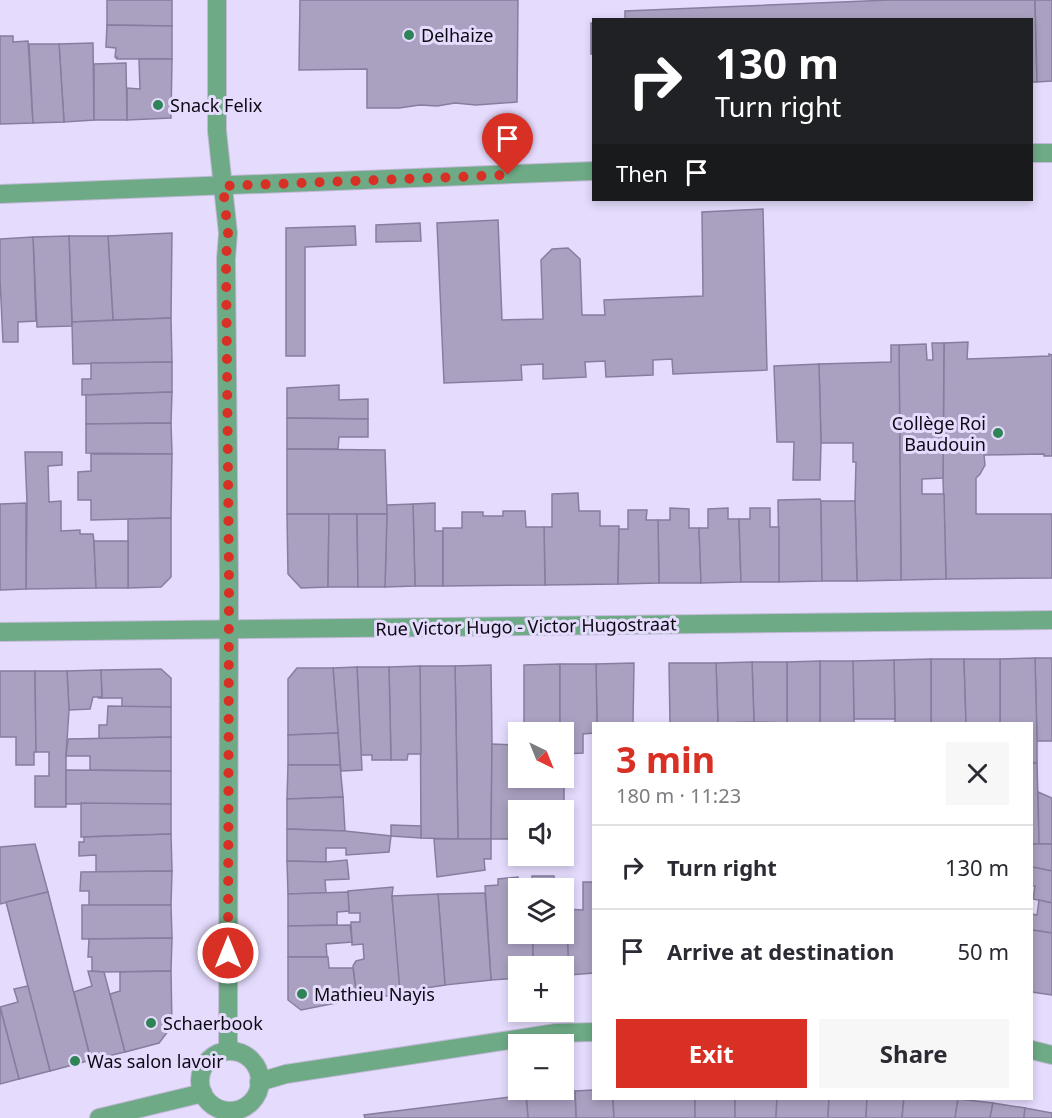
<!DOCTYPE html>
<html lang="en">
<head>
<meta charset="utf-8">
<style>
	body { margin:0; font-family:"Noto Sans",sans-serif; background:#f7f7f7; color:#2b2b33; height:100vh; display:flex; flex-direction:column; font-size:22px; white-space:nowrap }
	* { box-sizing:border-box; margin:0 }
	p { font-size:20px; color:#7c7c81 }
	.icon { flex:none; width:33px; height:33px; fill:none; stroke:currentColor; stroke-width:2; stroke-linecap:round; stroke-linejoin:round }
	.map { position:relative; flex:1; overflow:hidden }
	.drawer { position:absolute; left:592px; top:722px; width:441px; height:378px; display:flex; flex-direction:column; background:#fff; border-radius:0px; box-shadow:0 3px 9px #0003 }
	.drawer>* { flex:none }
	.banner { position:absolute; left:592px; top:18px; width:441px; height:183px; border-radius:0px; box-shadow:0 3px 9px #0003; background:#202124; color:#fff; overflow:hidden }
	.needle { width:39px; rotate:137deg }
	.buttons { position:absolute; left:508px; top:722px; display:grid; gap:12px }
	.buttons a { display:grid; place-items:center; width:66px; height:66px; border-radius:0px; background:#fff; box-shadow:0 3px 9px #0003; font-size:30px }
	.pin { position:absolute; display:grid; place-items:center; width:51px; height:51px; color:#fff; margin:-62px -26px; border-radius:50% 50% 50% 0; rotate:-45deg; box-shadow:0 0 6px #0007 }
	.pin .icon { rotate:45deg }
	.me { position:absolute; width:66px; margin:-33px; rotate:0deg; stroke-linejoin:round; filter:drop-shadow(0 0 4px #0008) }
	.turn { display:flex; align-items:center; gap:21px; height:126px; padding:0 24px; font-size:27px }
	.turn .icon { width:78px; height:78px; stroke-width:2.5 }
	.turn b { display:block; font-size:42px; line-height:51px }
	.then { display:flex; align-items:center; height:57px; padding:0 24px; background:#0003; gap:12px; font-size:22px }
	.round { display:grid; place-items:center; flex:none; width:63px; height:63px; border-radius:0px; background:#f7f7f7 }
	.headline { display:flex; align-items:center; justify-content:space-between; height:102px; padding:0 24px }
	h1 { font-size:36px; font-weight:700; line-height:45px; color:#d93025 }
	.action { display:flex; gap:12px; margin-top:auto; padding:12px 24px }
	.action a { flex:1; height:69px; border-radius:0px; background:#d93025; color:#fff; font-size:24px; font-weight:700; line-height:69px; text-align:center }
	.action a+a { background:#f7f7f7; color:#2b2b33 }
	ul { padding:0; list-style:none }
	li { display:flex; align-items:center; gap:18px; height:84px; padding:0 24px; border-top:2px solid #e1e1e2 }
	li div { flex:1 }
	li b { display:block; font-size:22px }
	li em { font-style:normal }
	.map>svg:first-child { display:block }
	.building { fill:#aaa1c1; stroke:#877e9e; stroke-width:1.5 }
	.lines { fill:none; stroke-linecap:round; stroke-linejoin:round }
	.minor-casing { stroke:#c2b9d8; stroke-width:20 }
	.minor { stroke:#6daa85; stroke-width:18 }
	.route { stroke:#d93025; stroke-width:10; stroke-dasharray:0 18 }
	.poi-dot { fill:#2f8457; stroke:#e5dbfd; stroke-width:2 }
	.labels { text-anchor:middle; dominant-baseline:central; stroke-width:6; stroke-linejoin:round; paint-order:stroke }
	.poi-label { font-size:18px; fill:#0d0914; stroke:#e5dbfd; text-anchor:start }
	.street-label { font-size:18px; fill:#0d0914; stroke:#e5dbfd }
</style>
</head>
<body>
<div class="map">
<svg width="1052" height="1118" viewBox="0 0 1052 1118">
	<rect width="100%" height="100%" fill="#e5dbfd"/>
	<g class="building">
		<polygon points="107,0 172,0 172,26 107,25"/>
		<polygon points="300,0 518,0 517,102 476,105 455,103 437,106 420,105 399,108 367,108 367,69 299,70"/>
		<polygon points="890,0 1035,0 1037,82 1032,82 1032,20 625,20 625,11"/>
		<polygon points="1035,0 1052,0 1052,81 1037,82"/>
		<rect x="591" y="23" width="3" height="31"/>
		<polygon points="107,25 172,26 172,59 117,59 117,57 116,58 115,57 116,48 106,47"/>
		<polygon points="0,36 13,36 13,42 28,41 33,123 0,124"/>
		<polygon points="93,43 94,120 64,122 59,44"/>
		<polygon points="29,44 59,44 64,122 33,123"/>
		<polygon points="139,59 172,59 171,118 127,120 127,88 140,89"/>
		<polygon points="126,63 127,120 94,120 94,64"/>
		<polygon points="763,209 767,370 673,374 672,359 653,360 653,375 606,377 605,361 585,362 586,377 543,379 543,364 521,365 522,380 444,383 437,223 498,220 502,320 543,319 541,260 552,249 568,248 580,259 582,315 605,315 604,300 703,296 702,212"/>
		<polygon points="420,223 421,241 376,242 376,225"/>
		<polygon points="355,226 356,245 305,247 305,356 286,356 286,228"/>
		<polygon points="172,233 171,318 113,320 108,236"/>
		<polygon points="69,236 108,236 113,320 72,322"/>
		<polygon points="69,236 72,326 37,327 33,237"/>
		<polygon points="33,237 36,321 18,322 18,342 3,342 0,279 0,239"/>
		<polygon points="171,318 172,362 73,364 72,322"/>
		<polygon points="968,342 967,359 1049,356 1049,354 1052,355 1052,456 1044,456 1044,454 984,455 985,465 980,474 976,478 976,514 1052,514 1052,578 946,579 943,478 944,343"/>
		<polygon points="932,343 944,343 943,478 922,479 922,494 944,494 946,579 901,580 899,345 926,344 927,360 933,360"/>
		<polygon points="891,345 899,345 901,580 857,581 855,501 856,462 853,462 853,443 821,443 819,364 891,362"/>
		<polygon points="172,362 172,392 82,395 82,379 91,379 91,363"/>
		<polygon points="819,364 821,443 820,480 793,480 794,442 777,442 774,366"/>
		<polygon points="339,385 339,400 368,399 368,419 287,418 287,388"/>
		<polygon points="172,392 171,423 86,424 86,395"/>
		<polygon points="287,418 368,419 368,437 339,437 338,449 287,449"/>
		<polygon points="171,423 172,454 86,453 86,424"/>
		<polygon points="287,449 385,450 387,514 287,514"/>
		<polygon points="25,452 62,452 62,465 48,466 49,502 61,501 61,531 80,530 80,534 93,534 94,541 96,588 26,589 27,503"/>
		<polygon points="91,454 172,454 171,518 91,520 91,500 78,500 78,472 91,471"/>
		<polygon points="578,493 579,511 600,511 600,526 619,526 618,584 545,585 544,527 552,527 552,494"/>
		<polygon points="820,499 821,501 822,581 779,582 778,500"/>
		<polygon points="821,501 855,501 857,581 822,581"/>
		<polygon points="26,503 26,589 0,590 0,504"/>
		<polygon points="435,503 435,531 443,531 443,586 415,586 413,504"/>
		<polygon points="413,504 415,586 385,587 387,505"/>
		<polygon points="670,508 689,509 689,528 699,528 701,583 659,583 658,520 670,520"/>
		<polygon points="728,508 728,519 739,519 741,582 701,583 699,528 708,528 708,509"/>
		<polygon points="750,508 770,508 770,527 779,527 779,582 741,582 739,519 750,519"/>
		<polygon points="628,510 647,510 646,520 658,520 659,583 618,584 619,529 628,529"/>
		<polygon points="503,511 525,511 526,527 544,527 545,585 443,586 443,528 462,528 462,512 483,512 483,516 503,516"/>
		<polygon points="287,514 329,514 328,587 301,588 288,574"/>
		<polygon points="329,514 357,514 358,587 328,587"/>
		<polygon points="357,514 387,514 385,587 358,587"/>
		<polygon points="171,518 171,577 161,587 128,588 128,519"/>
		<polygon points="94,541 128,541 128,588 96,588"/>
		<polygon points="1035,658 1052,658 1052,741 1037,741"/>
		<polygon points="1035,658 1037,741 1037,763 1032,763 1032,723 1000,723 1000,659"/>
		<polygon points="931,659 964,659 966,723 931,723"/>
		<polygon points="931,659 931,723 895,723 894,660"/>
		<polygon points="964,659 1000,659 1000,723 966,723"/>
		<polygon points="894,660 895,719 854,719 853,661"/>
		<polygon points="820,661 853,661 854,723 820,723"/>
		<polygon points="820,661 820,723 787,723 787,662"/>
		<polygon points="752,662 787,662 787,723 754,722"/>
		<polygon points="752,662 754,722 718,723 716,663"/>
		<polygon points="634,663 633,723 597,723 596,664"/>
		<polygon points="669,663 716,663 718,723 670,723"/>
		<polygon points="560,664 560,732 524,732 524,665"/>
		<polygon points="560,664 596,664 597,723 594,723 594,733 583,734 583,753 564,754 564,732 560,732"/>
		<polygon points="491,665 492,744 491,839 458,839 455,666"/>
		<polygon points="420,666 455,666 458,839 421,838"/>
		<polygon points="420,666 421,754 408,754 407,760 391,760 389,667"/>
		<polygon points="357,667 389,667 391,760 372,760 372,755 361,755"/>
		<polygon points="357,667 362,770 341,771 333,668"/>
		<polygon points="297,668 333,668 338,733 288,735 288,679"/>
		<polygon points="161,669 171,678 171,707 122,707 122,698 102,698 101,670"/>
		<polygon points="101,670 102,698 99,698 100,697 93,697 90,709 69,710 67,671"/>
		<polygon points="0,671 35,671 36,752 34,752 34,765 16,765 16,737 0,737"/>
		<polygon points="35,671 67,671 69,710 66,756 66,807 35,807 35,776 49,776 49,752 36,752"/>
		<polygon points="108,706 171,707 171,737 99,739 99,725 107,725"/>
		<polygon points="338,733 340,765 288,765 288,735"/>
		<polygon points="171,737 171,771 90,770 90,756 66,756 68,739"/>
		<polygon points="492,744 519,745 519,777 564,777 564,810 519,810 519,839 491,839"/>
		<polygon points="1032,763 1037,763 1039,844 1032,844"/>
		<polygon points="288,765 340,765 343,797 287,799"/>
		<polygon points="66,770 171,771 171,804 66,804"/>
		<polygon points="1038,792 1052,798 1052,844 1039,844"/>
		<polygon points="343,797 345,831 287,829 287,799"/>
		<polygon points="81,803 171,804 171,834 81,837"/>
		<polygon points="391,825 421,826 421,838 391,836"/>
		<polygon points="287,829 345,831 391,836 389,852 346,855 346,848 326,848 326,862 287,861"/>
		<polygon points="171,834 172,871 96,872 96,855 79,856 79,842 84,842 84,837"/>
		<polygon points="434,839 491,839 491,859 484,859 485,870 437,877"/>
		<polygon points="35,844 48,892 0,904 0,847"/>
		<polygon points="1032,844 1052,844 1052,871 1032,867"/>
		<polygon points="347,860 349,879 325,880 326,893 288,894 287,861 326,862"/>
		<polygon points="1032,867 1052,871 1052,903 1033,899 1035,886 1032,886"/>
		<polygon points="172,871 171,905 89,906 89,891 80,891 81,872"/>
		<rect x="532" y="876" width="22" height="12"/>
		<polygon points="518,877 519,885 532,883 532,888 519,888 519,933 533,933 533,966 519,966 519,978 491,980 485,886 498,885 498,879"/>
		<polygon points="583,882 594,882 594,973 569,975 566,909 583,910"/>
		<polygon points="393,887 392,896 401,994 357,1000 353,966 356,961 364,959 363,944 352,945 351,922 360,922 360,913 349,913 348,891"/>
		<polygon points="48,892 91,1060 50,1071 6,902"/>
		<polygon points="348,892 349,911 337,912 337,925 288,926 288,894"/>
		<polygon points="485,893 491,980 445,985 438,894"/>
		<polygon points="438,894 445,985 400,992 392,896"/>
		<polygon points="1039,900 1052,903 1052,933 1032,930 1032,914 1037,915"/>
		<polygon points="82,905 171,905 172,938 82,939"/>
		<polygon points="564,909 566,909 569,975 564,975 564,966 533,966 533,933 564,933"/>
		<polygon points="350,925 352,942 326,944 327,957 288,957 288,926"/>
		<polygon points="1032,930 1052,933 1052,995 1032,992"/>
		<polygon points="172,938 171,971 104,972 92,971 92,957 88,957 89,939"/>
		<polygon points="288,957 328,957 329,968 353,968 357,999 301,1010 288,1000"/>
		<polygon points="88,971 104,972 125,1052 91,1060 74,992 92,986"/>
		<polygon points="171,971 172,1026 159,1043 125,1052 110,994 120,991 120,972"/>
		<polygon points="28,986 50,1071 19,1079 0,1007 18,1002 14,989"/>
		<polygon points="0,1007 19,1079 0,1084"/>
		<polygon points="594,1090 594,1098 613,1098 614,1118 576,1118 575,1091"/>
		<polygon points="575,1091 576,1118 528,1118 526,1095"/>
		<polygon points="526,1095 528,1118 365,1118 364,1115"/>
		<polygon points="613,1098 695,1098 695,1118 614,1118"/>
		<rect x="695" y="1098" width="40" height="20"/>
		<polygon points="735,1098 777,1098 776,1118 735,1118"/>
		<polygon points="777,1098 829,1098 828,1118 776,1118"/>
		<polygon points="829,1098 867,1098 866,1118 828,1118"/>
		<polygon points="867,1098 904,1098 902,1118 866,1118"/>
		<polygon points="904,1098 958,1099 955,1118 902,1118"/>
		<polygon points="958,1099 993,1103 990,1118 955,1118"/>
		<polygon points="993,1103 1025,1108 1024,1118 990,1118"/>
		<polygon points="1025,1108 1052,1113 1052,1118 1024,1118"/>
	</g>
	<g class="lines">
		<defs>
			<g id="minor">
				<polyline points="217,0 217,131 228,233 226,259 229,581 228,1051"/>
				<polyline points="1032,153 1052,153"/>
				<polyline points="0,194 594,171"/>
				<polyline points="0,632 1052,620"/>
				<polyline points="1032,1050 1052,1055"/>
				<circle cx="230" cy="1081" r="30"/>
				<polyline points="259,1082 286,1074 556,1033 594,1032"/>
				<polyline points="99,1118 203,1093"/>
			</g>
		</defs>
		<use href="#minor" class="minor-casing"/>
		<use href="#minor" class="minor"/>
	</g>
	<g class="lines">
		<polyline class="route" points="228,953 229,581 226,259 228,233 223,186 508,175"/>
	</g>
	<g class="poi-dot">
		<circle cx="409" cy="35" r="6"/>
		<circle cx="158" cy="105" r="6"/>
		<circle cx="998" cy="433" r="6"/>
		<circle cx="302" cy="994" r="6"/>
		<circle cx="151" cy="1023" r="6"/>
		<circle cx="75" cy="1061" r="6"/>
	</g>
	<g class="labels">
		<g class="poi-label">
			<text x="421" y="35">Delhaize</text>
			<text x="170" y="105">Snack Felix</text>
			<text x="986" y="423" text-anchor="end">Collège Roi<tspan x="986" dy="21">Baudouin</tspan></text>
			<text x="314" y="994">Mathieu Nayis</text>
			<text x="163" y="1023">Schaerbook</text>
			<text x="87" y="1061">Was salon lavoir</text>
		</g>
		<g class="street-label">
			<text transform="translate(526 626) rotate(-1)">Rue Victor Hugo - Victor Hugostraat</text>
		</g>
	</g>
</svg>
<div class="buttons">
<a><svg class="needle" viewBox="-14 -14 28 28"><path d="M0-13l5 13h-10z" fill="#e53935"/><path d="M0 13l5-13h-10z" fill="#7c7c81"/></svg></a>
<a><svg class="icon" aria-label="sound" viewBox="0 0 24 24"><path d="M4 9h4l5-4v14l-5-4H4zM17 9q2 3 0 6"/></svg></a>
<a><svg class="icon" aria-label="layers" viewBox="0 0 24 24"><path d="M12 4l9 5-9 5-9-5zM3 14l9 5 9-5"/></svg></a>
<a>+</a>
<a>−</a>
</div>
<div class="pin" style="left:508px;top:175px;background:#d93025"><svg class="icon" aria-label="arrive" viewBox="0 0 24 24"><path d="M6 21V4h12l-3 4 3 4H6"/></svg></div>
<svg class="me" style="left:228px;top:953px" viewBox="-20 -20 40 40"><circle r="17" fill="#d93025" stroke="#fff" stroke-width="3"/><path d="M0-11L8 9 0 5-8 9z" fill="#fff"/></svg>
<div class="banner">
<div class="turn"><svg class="icon" aria-label="right" viewBox="0 0 24 24"><path d="M7 20v-9h11M14 6l5 5-5 5"/></svg><div><b>130 m</b>Turn right</div></div>
<div class="then">Then<svg class="icon" aria-label="arrive" viewBox="0 0 24 24"><path d="M6 21V4h12l-3 4 3 4H6"/></svg></div>
</div>
<section class="drawer">
<div class="headline"><div><h1>3 min</h1><p>180 m · 11:23</p></div><a class="round"><svg class="icon" aria-label="close" viewBox="0 0 24 24"><path d="M6 6l12 12M18 6L6 18"/></svg></a></div>
<ul>
<li><svg class="icon" aria-label="right" viewBox="0 0 24 24"><path d="M7 20v-9h11M14 6l5 5-5 5"/></svg><div><b>Turn right</b></div><em>130 m</em></li>
<li><svg class="icon" aria-label="arrive" viewBox="0 0 24 24"><path d="M6 21V4h12l-3 4 3 4H6"/></svg><div><b>Arrive at destination</b></div><em>50 m</em></li>
</ul>
<div class="action"><a>Exit</a><a>Share</a></div>
</section>
</div>
</body>
</html>
